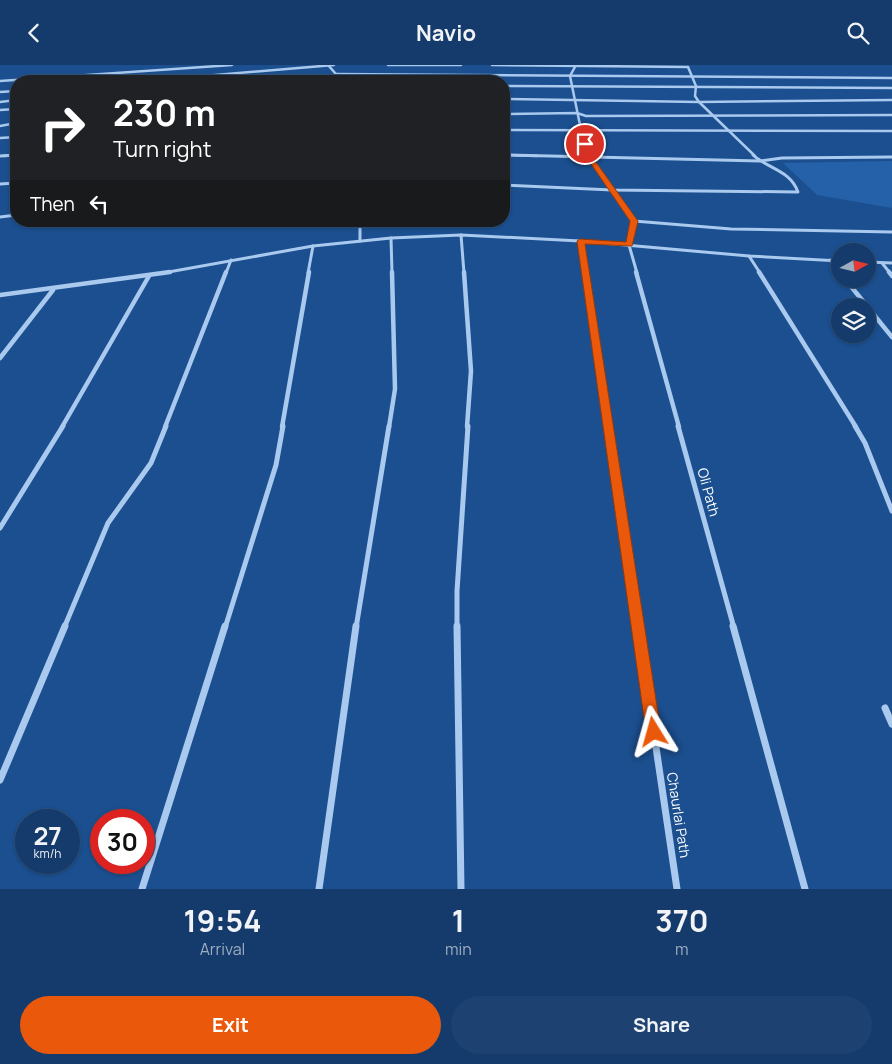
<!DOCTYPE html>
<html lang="en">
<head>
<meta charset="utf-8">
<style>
	body { margin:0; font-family:Manrope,sans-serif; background:#1d4271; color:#f1f3f6; height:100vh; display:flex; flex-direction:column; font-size:19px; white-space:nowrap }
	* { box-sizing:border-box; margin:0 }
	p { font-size:16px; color:#9dadc1 }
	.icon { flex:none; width:28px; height:28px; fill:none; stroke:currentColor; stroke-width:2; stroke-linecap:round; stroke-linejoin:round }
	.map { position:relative; height:824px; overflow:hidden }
	.sheet { display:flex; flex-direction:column; background:#143b6b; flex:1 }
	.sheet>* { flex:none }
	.hud { position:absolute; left:10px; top:10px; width:500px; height:152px; border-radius:20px; box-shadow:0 1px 4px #0004,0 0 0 1px #33557e; background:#202124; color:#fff; overflow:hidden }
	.needle { width:32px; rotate:82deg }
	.buttons { position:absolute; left:831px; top:178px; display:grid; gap:10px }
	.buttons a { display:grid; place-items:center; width:45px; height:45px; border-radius:50%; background:#143b6b; box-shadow:0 1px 4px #0004,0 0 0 1px #33557e; font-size:25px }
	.speed { position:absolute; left:15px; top:744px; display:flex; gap:10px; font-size:25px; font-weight:700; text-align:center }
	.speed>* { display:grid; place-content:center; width:65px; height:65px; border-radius:50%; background:#143b6b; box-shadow:0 1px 4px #0004,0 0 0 1px #33557e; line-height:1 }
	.speed small { font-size:12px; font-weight:400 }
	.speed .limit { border:8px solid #d22; background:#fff; color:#111 }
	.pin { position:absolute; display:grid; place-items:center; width:42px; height:42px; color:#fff; margin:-21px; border:2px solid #fff; border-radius:50%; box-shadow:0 1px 5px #0007 }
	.me { position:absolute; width:55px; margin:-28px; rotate:352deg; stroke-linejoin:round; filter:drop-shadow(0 0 4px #0008) }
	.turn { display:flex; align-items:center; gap:18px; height:105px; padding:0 20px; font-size:22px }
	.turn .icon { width:65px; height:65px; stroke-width:2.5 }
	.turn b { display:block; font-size:35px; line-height:42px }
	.then { display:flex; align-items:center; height:48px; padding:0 20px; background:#0003; gap:10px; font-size:19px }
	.eta { display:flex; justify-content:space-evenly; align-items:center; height:85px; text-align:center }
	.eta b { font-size:30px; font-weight:700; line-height:35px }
	.primary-button { display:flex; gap:10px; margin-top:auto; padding:10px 20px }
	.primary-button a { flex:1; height:58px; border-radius:30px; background:#ea580c; color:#fff; font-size:20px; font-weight:700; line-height:58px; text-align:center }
	.primary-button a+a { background:#1d4271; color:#f1f3f6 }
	header { display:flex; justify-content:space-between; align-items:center; height:65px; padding:0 20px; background:#143b6b; font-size:22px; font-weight:700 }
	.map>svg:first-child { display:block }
	.green { fill:#2461a8 }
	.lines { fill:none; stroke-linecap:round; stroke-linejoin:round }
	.street-far4 { stroke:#a9c9ee; stroke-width:2.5 }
	.street-far3 { stroke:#a9c9ee; stroke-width:3 }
	.street-far2 { stroke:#a9c9ee; stroke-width:4.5 }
	.street-far1 { stroke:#a9c9ee; stroke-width:5 }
	.street { stroke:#a9c9ee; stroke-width:7 }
	.route { fill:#ea580c; stroke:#983908 }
	.labels { text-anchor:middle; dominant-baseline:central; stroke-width:5; stroke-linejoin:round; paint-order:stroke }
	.street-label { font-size:14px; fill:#fff; stroke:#1b4f8f }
</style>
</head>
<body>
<header><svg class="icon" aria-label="back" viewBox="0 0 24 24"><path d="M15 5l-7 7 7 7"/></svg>Navio<svg class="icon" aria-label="search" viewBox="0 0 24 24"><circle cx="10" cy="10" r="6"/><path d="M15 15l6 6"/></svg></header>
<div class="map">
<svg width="892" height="824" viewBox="0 0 892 824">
	<rect width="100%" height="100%" fill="#1b4f8f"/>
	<polygon class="green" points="892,96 892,143 817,130 783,98"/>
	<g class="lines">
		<g class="street-far4">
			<polyline points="328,0 342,16"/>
			<polyline points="388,0 461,0"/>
			<polyline points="492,0 688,2"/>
			<polyline points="576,0 570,11 581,65 589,91"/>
			<polyline points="688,2 696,21 695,31 699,37 755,91"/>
			<polyline points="336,9 892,13"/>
			<polyline points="0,16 232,0"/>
			<polyline points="145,16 334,0"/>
			<polyline points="262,16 337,10"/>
			<polyline points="504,21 892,23"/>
			<polyline points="0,27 16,26"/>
			<polyline points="504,34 699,37 892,35"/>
			<polyline points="0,37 16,35"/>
			<polyline points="0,45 16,44"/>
			<polyline points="504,49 577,48 586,51 892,50"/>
			<polyline points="0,61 16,58"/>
			<polyline points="504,65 892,66"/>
			<polyline points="0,73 16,72"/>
			<polyline points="504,90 537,91"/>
			<polyline points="4,91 16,90"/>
		</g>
		<g class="street-far3">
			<polyline points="504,90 760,96 782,93 892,92"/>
			<polyline points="589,90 634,156 629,180 637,208"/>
			<polyline points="0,91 16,90"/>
			<polyline points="0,119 16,118"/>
			<path d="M504,120L612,125L798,127C790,105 768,104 753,90"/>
			<polyline points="0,152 16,150"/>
			<polyline points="360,156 360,176"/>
			<polyline points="634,156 731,164 892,167"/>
			<polyline points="461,170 464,208"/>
			<polyline points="391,173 392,208"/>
			<polyline points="580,176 585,208"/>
			<polyline points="749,191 760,208"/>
			<polyline points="830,195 840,207"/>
			<polyline points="868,197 892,198"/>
			<polyline points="882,198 890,208"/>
			<polyline points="163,208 313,181 391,173 461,170 580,176 749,191 840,196"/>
			<polyline points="226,208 231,195"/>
			<polyline points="308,208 313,181"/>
		</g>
		<g class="street-far2">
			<polyline points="464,207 471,306 467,362"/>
			<polyline points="585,207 608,362"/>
			<polyline points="636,207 679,362"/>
			<polyline points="759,207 856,362"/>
			<polyline points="889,207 892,211"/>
			<polyline points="845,214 892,272"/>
			<polyline points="0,230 170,207"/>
			<polyline points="0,293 53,225"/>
			<polyline points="62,362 149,211"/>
			<polyline points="165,362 226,207"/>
			<polyline points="282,362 309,207"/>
			<polyline points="389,362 395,324 392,207"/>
		</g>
		<g class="street-far1">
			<polyline points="608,361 638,563"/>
			<polyline points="678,361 734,563"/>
			<polyline points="855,361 865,378 892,446"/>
			<polyline points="0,463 63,361"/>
			<polyline points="64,563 108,458 151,398 166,361"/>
			<polyline points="225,563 276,400 283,361"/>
			<polyline points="356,563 389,361"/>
			<polyline points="457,563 457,526 468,361"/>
		</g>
		<g class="street">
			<polyline points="457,561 461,824"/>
			<polyline points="638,561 677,824"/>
			<polyline points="733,561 805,824"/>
			<polyline points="885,643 892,659"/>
			<polyline points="0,715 65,561"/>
			<polyline points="142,824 225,561"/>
			<polyline points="319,824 356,561"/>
		</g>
	</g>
	<polygon class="route" points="585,78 588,79 593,93 638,156 632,181 585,179 661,667 659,671 654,673 648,671 646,667 577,176 580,174 626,177 630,156 587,93 582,79"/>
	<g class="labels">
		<g class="street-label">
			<text transform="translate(709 427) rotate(75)">Oli Path</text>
			<text transform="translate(679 750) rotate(81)">Chaurlai Path</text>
		</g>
	</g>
</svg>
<div class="buttons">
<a><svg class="needle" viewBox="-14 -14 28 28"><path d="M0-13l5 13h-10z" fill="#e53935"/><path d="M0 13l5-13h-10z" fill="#9dadc1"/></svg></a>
<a><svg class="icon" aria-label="layers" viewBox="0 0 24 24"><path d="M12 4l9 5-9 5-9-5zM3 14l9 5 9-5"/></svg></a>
</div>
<div class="speed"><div>27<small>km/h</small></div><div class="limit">30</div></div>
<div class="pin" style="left:585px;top:79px;background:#d93025"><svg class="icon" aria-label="arrive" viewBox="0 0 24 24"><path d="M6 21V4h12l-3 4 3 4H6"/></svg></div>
<svg class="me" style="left:654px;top:667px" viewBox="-20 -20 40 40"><path d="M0-17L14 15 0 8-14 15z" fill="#ea580c" stroke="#fff" stroke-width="4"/></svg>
<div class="hud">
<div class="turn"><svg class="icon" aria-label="right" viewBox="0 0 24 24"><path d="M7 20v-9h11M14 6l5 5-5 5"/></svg><div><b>230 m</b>Turn right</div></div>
<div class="then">Then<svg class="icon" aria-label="left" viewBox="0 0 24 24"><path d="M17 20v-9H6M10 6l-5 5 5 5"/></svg></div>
</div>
</div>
<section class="sheet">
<div class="eta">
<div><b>19:54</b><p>Arrival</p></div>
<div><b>1</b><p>min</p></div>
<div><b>370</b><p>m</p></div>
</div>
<div class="primary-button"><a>Exit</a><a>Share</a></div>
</section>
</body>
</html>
